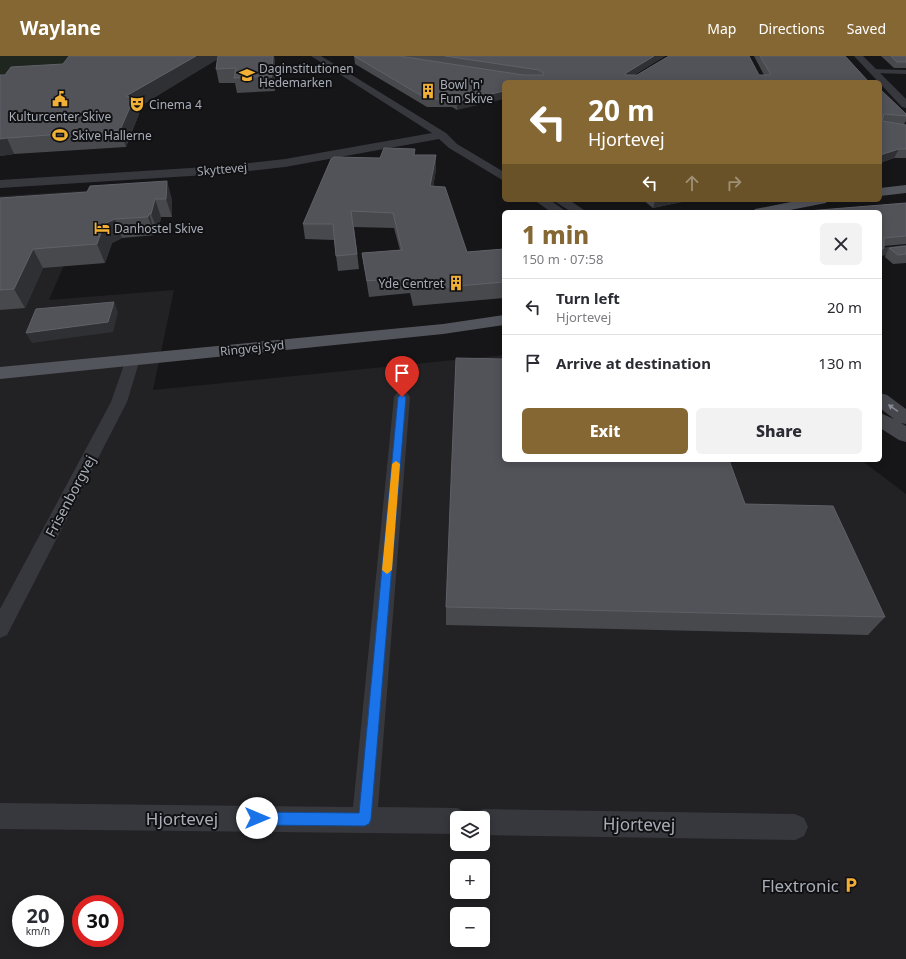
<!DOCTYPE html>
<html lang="en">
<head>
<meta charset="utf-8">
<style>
	body { margin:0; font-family:"Noto Sans",sans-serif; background:#f2f2f3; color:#2b2b33; height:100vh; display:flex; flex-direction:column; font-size:15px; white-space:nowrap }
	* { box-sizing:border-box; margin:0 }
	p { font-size:13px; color:#7c7c81 }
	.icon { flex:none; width:22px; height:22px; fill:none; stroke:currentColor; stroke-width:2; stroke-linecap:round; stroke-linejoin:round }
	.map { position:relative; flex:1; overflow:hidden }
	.side { position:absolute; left:502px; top:154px; width:380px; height:252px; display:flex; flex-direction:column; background:#fff; border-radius:6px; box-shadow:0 2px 10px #0003 }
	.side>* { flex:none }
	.guide { position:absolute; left:502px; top:24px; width:380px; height:122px; border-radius:6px; box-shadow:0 2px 10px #0003; background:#856733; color:#fff; overflow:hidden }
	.controls { position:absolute; left:450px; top:755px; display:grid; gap:8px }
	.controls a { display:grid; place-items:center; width:40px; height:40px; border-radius:6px; background:#fff; box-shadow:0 2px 10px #0003; font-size:20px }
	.speed { position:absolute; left:12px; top:839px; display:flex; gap:8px; font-size:20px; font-weight:700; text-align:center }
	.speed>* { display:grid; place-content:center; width:52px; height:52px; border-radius:50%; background:#fff; box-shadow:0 2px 10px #0003; line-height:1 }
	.speed small { font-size:10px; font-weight:400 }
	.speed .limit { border:6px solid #d22; background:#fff; color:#111 }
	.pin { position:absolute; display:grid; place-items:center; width:34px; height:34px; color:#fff; margin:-41px -17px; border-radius:50% 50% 50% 0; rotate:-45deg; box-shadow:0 0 4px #0007 }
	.pin .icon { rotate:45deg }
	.me { position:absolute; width:44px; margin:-22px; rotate:90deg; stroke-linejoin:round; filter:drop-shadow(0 0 3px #0008) }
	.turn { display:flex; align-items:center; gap:14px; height:84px; padding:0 20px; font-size:18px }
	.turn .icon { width:52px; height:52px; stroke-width:2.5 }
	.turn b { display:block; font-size:28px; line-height:34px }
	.lanes { display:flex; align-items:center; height:38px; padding:0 20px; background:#0003; justify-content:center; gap:20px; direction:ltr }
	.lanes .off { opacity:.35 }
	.round { display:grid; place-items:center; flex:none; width:42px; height:42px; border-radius:6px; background:#f2f2f3 }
	.headline { display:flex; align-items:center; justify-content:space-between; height:68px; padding:0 20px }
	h1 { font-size:24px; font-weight:800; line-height:30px; color:#856733 }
	.action { display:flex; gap:8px; margin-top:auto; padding:8px 20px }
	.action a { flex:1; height:46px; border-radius:6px; background:#856733; color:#fff; font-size:16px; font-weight:800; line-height:46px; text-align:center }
	.action a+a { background:#f2f2f3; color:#2b2b33 }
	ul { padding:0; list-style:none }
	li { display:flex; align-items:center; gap:12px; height:56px; padding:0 20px; border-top:1px solid #e1e1e2 }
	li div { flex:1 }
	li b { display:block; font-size:15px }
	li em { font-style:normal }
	header { display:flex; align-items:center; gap:24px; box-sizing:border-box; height:56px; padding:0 20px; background:#856733; color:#fff }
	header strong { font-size:19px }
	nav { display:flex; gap:22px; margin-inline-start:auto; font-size:14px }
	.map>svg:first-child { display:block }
	.built { fill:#222225; fill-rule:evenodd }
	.green { fill:#1e261f }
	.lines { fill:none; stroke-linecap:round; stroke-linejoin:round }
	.minor { fill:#37383d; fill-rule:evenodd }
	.tertiary { fill:#37383d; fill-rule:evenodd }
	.secondary { fill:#45474d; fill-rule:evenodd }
	.primary { fill:#53555c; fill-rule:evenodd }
	.wall { fill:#47494d }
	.shaded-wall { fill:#2f3033 }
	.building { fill:#525359; stroke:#5f6168 }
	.oneway { fill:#858993 }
	.route { fill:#1a73e8; stroke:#114b97 }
	.slow { fill:#f59e0b }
	.labels { text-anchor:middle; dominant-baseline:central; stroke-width:4; stroke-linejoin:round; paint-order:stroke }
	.far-poi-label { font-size:12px; fill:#a8adb8; stroke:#111113; text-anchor:start }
	.far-street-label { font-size:12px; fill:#a8adb8; stroke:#111113 }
	.street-label { font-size:14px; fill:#a8adb8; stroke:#111113 }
	.near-street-label { font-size:17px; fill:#a8adb8; stroke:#111113 }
	.near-poi-label { font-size:17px; fill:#a8adb8; stroke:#111113; text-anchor:end }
</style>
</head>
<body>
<header>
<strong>Waylane</strong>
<nav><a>Map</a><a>Directions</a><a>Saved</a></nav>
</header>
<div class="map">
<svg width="906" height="903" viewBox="0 0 906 903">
	<rect width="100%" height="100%" fill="#161618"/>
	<path class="built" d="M96,134L49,244L174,234L153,334L504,299V404H861L906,438V903H0V140ZM457,762H483V788H457ZM457,810H483V836H457ZM21,848H55V882H21ZM81,848H115V882H81ZM457,858H483V884H457Z"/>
	<polygon class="green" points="0,0 207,0 0,20"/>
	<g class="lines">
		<g class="minor">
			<polygon points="871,13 906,14 906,18 874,17 871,17"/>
			<polygon points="906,189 906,197 880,200 880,192"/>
			<polygon points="133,299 138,300 140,303 127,346 7,579 0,582 0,553 111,346 126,303 128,300"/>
			<polygon points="402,336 407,337 410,341 378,751 457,752 466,756 468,762 457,762 457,778 0,773 0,747 353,751 394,341 397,337"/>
			<polygon points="483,753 795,758 804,762 808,771 804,780 795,784 483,779 483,762 472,762 474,757"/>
		</g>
		<g class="tertiary">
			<polygon points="311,0 321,0 446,77 457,88 504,116 504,125 449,92 439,83 285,111 222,118 0,132 0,124 222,110 285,103 432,77"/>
			<polygon points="854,0 863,0 906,43 906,52 902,51"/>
			<polygon points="534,144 550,144 567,156 551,156"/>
			<polygon points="553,144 569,144 587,156 571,156"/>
		</g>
		<polygon class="secondary" points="880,337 887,339 906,353 906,368 901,367 906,370 906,386 899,384 880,372 880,357 894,363 880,352"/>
		<g class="primary">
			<polygon points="906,129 906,137 880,140 880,132"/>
			<polygon points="801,144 828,144 826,147 780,156 753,156 755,153"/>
			<polygon points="504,259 504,269 443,278 0,323 0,311 443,268"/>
		</g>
	</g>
	<g class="wall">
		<polygon points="274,0 275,5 275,35 237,37 235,27 219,27 216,13 217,3 137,52 139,58 126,91 14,98 0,100 5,19 11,11"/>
		<polygon points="354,0 665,0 634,19 764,19 754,0 845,0 868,25 504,26 457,54 452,51 427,51 355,8"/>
		<polygon points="881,0 906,0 906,12 894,12"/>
		<polygon points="880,33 906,58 906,65 904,68 906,69 906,102 894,102 880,107"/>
		<polygon points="416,99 436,99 436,113 433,131 467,196 504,193 504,242 413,250 410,237 369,241 362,197 400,194 394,172 354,171 359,213 338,215 334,184 305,183 303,168 380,102"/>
		<polygon points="0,142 172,143 172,161 161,161 158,176 155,176 155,179 122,182 112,187 105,207 43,212 25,252 0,254"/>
		<polygon points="643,144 691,144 653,152"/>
		<polygon points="906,147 906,188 884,190 884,192 880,200 880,156 806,156 807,155"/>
		<polygon points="906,190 906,207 893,208 885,201 889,192"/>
		<polygon points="446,551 885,561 868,579 446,569"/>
	</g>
	<g class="shaded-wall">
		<polygon points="196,0 223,0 137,52 139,58 126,91 120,74 126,40"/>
		<polygon points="273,0 274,0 275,5 275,35 272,20"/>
		<polygon points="654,0 665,0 624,25 626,17"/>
		<polygon points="504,35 504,43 457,54 457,46"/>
		<polygon points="7,82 14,98 0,100 0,83"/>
		<polygon points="899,93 894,102 880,107 880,99"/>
		<polygon points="436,99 436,113 431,145 430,130"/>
		<polygon points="167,125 172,143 172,161 166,143"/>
		<polygon points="155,143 161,161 158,176 151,158"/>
		<polygon points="655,144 691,144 653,152"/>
		<polygon points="149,158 155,176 155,179 148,161"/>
		<polygon points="115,163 122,182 112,187 105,207 97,188 104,168"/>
		<polygon points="33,193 43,212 25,252 14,233"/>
		<polygon points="114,246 118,256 113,276 32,287 26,277"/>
	</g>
	<g class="building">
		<polygon points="69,0 196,0 126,40 134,42 120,74 7,82 0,83 0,19 5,19 11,11 63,8"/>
		<polygon points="218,0 273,0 272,20 234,22 236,12 216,13"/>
		<polygon points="354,0 399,0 523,19 543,19 544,18 539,14 445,0 654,0 626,17 625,19 637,19 669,0 749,0 759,19 770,19 770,17 760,0 845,0 868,25 873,25 873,26 504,26 504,35 457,46 452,43 427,43"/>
		<polygon points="891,0 906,0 906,6 897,6"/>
		<polygon points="880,33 906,58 906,60 884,58 882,65 906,69 906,93 899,93 880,99"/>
		<polygon points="384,92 415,93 414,99 436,99 430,130 445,131 467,196 504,193 504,226 412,234 409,221 367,225 362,197 402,194 393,157 351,155 357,198 336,200 333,168 303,168 331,103 334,101 380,102"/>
		<polygon points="167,125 166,143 155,143 151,158 149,158 148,161 115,163 104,168 97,188 33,193 14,233 0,234 0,142 87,136 90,130"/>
		<polygon points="906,147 906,180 884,182 884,192 880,193 880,156 808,156 807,155"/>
		<polygon points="906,190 906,198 898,199 889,192"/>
		<polygon points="114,246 108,266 26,277 36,253"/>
		<polygon points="456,302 504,303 504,404 729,404 745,448 833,450 885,561 446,551"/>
	</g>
	<defs><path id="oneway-solid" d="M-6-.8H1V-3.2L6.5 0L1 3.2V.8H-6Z"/></defs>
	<use class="oneway" href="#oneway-solid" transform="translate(893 352) rotate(-145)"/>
	<polygon class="route" points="402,338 406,341 371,763 369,768 364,770 257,769 252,767 251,762 252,758 257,756 359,757 398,341"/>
	<polygon class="slow" points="396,405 400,408 392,514 387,518 382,514 392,408"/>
	<defs>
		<symbol id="school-bare" viewBox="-9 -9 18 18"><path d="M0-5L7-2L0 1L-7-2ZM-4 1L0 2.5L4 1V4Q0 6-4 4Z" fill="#f2b134" stroke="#111113" stroke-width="2.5" paint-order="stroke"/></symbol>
		<symbol id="building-bare" viewBox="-9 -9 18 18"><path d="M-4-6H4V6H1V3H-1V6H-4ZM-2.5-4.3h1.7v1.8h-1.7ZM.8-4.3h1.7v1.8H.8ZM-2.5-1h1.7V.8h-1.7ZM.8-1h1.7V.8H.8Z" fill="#f2b134" stroke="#111113" stroke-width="2.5" paint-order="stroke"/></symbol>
		<symbol id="civic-bare" viewBox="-9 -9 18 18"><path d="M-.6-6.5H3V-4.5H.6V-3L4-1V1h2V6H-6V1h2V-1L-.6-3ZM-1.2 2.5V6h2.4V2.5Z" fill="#f2b134" stroke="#111113" stroke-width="2.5" paint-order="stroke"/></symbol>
		<symbol id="theatre-bare" viewBox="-9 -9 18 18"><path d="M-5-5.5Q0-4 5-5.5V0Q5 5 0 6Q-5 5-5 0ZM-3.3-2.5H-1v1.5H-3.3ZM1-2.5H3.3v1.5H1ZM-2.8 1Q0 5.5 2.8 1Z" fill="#f2b134" stroke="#111113" stroke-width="2.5" paint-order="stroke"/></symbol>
		<symbol id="stadium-bare" viewBox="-9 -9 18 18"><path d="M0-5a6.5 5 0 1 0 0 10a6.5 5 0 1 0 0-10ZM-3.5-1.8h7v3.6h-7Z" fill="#f2b134" stroke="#111113" stroke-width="2.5" paint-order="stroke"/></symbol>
		<symbol id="hotel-bare" viewBox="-9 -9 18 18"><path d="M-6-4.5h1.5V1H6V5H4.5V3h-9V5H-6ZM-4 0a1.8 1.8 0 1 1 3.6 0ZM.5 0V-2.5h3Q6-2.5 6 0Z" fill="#f2b134" stroke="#111113" stroke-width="2.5" paint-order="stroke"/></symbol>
		<symbol id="parking-bare" viewBox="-9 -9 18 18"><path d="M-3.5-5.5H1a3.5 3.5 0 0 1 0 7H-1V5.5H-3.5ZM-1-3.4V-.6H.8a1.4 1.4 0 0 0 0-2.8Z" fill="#f2b134" stroke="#111113" stroke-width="2.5" paint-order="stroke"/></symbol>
	</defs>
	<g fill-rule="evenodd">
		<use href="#school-bare" x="236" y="8" width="22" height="22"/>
		<use href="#building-bare" x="417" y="24" width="22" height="22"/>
		<use href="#civic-bare" x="49" y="32" width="22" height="22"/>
		<use href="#theatre-bare" x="126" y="37" width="22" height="22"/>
		<use href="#stadium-bare" x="49" y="68" width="22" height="22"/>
		<use href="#hotel-bare" x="91" y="161" width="22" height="22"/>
		<use href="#building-bare" x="445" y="216" width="22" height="22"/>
		<use href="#parking-bare" x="840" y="818" width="22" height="22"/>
	</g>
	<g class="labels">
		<g class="far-poi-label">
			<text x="259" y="12">Daginstitutionen<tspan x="259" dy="14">Hedemarken</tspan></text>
			<text x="440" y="28">Bowl 'n'<tspan x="440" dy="14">Fun Skive</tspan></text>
			<text x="149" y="48">Cinema 4</text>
			<text x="60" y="60" text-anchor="middle">Kulturcenter Skive</text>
			<text x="72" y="79">Skive Hallerne</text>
			<text x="114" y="172">Danhostel Skive</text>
			<text x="444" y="227" text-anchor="end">Yde Centret</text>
		</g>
		<g class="far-street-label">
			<text transform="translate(222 113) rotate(-5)">Skyttevej</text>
			<text transform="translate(252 292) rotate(-6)">Ringvej Syd</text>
		</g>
		<g class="street-label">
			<text transform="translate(70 440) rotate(-62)">Frisenborgvej</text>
		</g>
		<g class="near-street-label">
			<text x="182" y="762">Hjortevej</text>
			<text transform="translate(639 768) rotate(1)">Hjortevej</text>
		</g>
		<g class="near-poi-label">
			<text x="839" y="829">Flextronic</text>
		</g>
	</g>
</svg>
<div class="controls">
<a><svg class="icon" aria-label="layers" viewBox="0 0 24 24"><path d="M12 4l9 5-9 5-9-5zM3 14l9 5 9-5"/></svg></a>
<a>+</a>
<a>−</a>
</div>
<div class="speed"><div>20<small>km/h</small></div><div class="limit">30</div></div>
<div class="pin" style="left:402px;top:341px;background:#d93025"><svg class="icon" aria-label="arrive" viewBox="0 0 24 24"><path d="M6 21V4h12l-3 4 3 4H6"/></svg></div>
<svg class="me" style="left:257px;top:762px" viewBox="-20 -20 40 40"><circle r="19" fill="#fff"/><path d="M0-13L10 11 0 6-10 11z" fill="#1a73e8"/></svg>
<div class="guide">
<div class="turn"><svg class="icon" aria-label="left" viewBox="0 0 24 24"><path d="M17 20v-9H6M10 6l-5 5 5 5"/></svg><div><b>20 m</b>Hjortevej</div></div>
<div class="lanes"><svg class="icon" aria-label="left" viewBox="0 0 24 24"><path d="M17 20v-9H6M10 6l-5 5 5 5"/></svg><svg class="icon off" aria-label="ahead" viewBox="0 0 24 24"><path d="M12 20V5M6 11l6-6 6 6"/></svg><svg class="icon off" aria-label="right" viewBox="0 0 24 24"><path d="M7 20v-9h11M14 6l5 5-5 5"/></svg></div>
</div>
<section class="side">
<div class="headline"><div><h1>1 min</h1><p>150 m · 07:58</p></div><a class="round"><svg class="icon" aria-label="close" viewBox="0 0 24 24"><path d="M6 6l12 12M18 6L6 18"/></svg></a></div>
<ul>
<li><svg class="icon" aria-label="left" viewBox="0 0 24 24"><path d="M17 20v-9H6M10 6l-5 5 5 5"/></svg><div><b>Turn left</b><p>Hjortevej</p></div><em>20 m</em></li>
<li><svg class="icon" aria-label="arrive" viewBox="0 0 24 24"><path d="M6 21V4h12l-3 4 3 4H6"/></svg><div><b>Arrive at destination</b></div><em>130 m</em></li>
</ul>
<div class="action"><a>Exit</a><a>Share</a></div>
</section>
</div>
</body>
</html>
